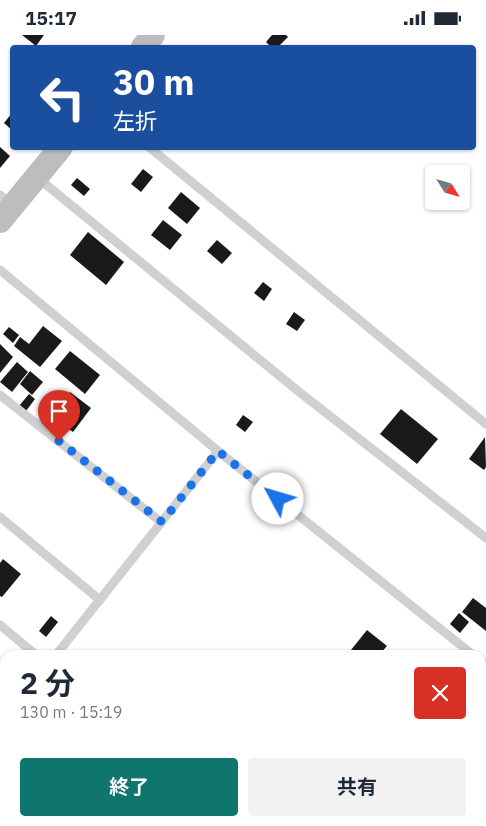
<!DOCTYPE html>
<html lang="ja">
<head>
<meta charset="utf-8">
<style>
	body { margin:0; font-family:"IBM Plex Sans","Noto Sans JP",sans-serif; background:#f2f2f3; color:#1f2937; height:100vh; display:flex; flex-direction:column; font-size:19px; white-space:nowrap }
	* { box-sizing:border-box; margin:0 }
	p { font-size:16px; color:#747a83 }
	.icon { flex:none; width:28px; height:28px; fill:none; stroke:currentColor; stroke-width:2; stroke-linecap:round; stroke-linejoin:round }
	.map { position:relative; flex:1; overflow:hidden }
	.sheet { position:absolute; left:0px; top:615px; width:486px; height:176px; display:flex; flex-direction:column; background:#fff; border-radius:15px 15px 0 0; box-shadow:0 1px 4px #0004 }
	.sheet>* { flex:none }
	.top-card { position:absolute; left:10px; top:10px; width:466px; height:105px; border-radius:5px; box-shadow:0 1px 4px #0004; background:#1a4fa0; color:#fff; overflow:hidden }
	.needle { width:32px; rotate:127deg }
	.buttons { position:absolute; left:425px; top:130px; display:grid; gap:10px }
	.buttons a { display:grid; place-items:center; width:45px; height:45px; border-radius:5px; background:#fff; box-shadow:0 1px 4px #0004; font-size:25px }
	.pin { position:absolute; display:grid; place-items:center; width:42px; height:42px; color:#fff; margin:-51px -21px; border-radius:50% 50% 50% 0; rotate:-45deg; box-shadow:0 0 5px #0007 }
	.pin .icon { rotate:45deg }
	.me { position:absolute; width:55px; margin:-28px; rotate:309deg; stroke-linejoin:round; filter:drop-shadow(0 0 4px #0008) }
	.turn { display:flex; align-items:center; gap:18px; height:105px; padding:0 20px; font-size:22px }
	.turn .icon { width:65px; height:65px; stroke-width:2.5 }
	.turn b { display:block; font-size:35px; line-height:42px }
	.round { display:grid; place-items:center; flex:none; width:52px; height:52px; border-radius:5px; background:#f2f2f3 }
	.summary { display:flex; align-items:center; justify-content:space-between; height:85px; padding:0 20px }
	h1 { font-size:30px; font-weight:700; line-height:38px }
	.button { display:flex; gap:10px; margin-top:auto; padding:10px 20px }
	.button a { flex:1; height:58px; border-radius:5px; background:#0f766e; color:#fff; font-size:20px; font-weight:700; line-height:58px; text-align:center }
	.button a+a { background:#f2f2f3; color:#1f2937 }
	.status { display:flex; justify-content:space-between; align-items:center; height:35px; padding:0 25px; background:#fff; direction:ltr }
	.status svg { height:14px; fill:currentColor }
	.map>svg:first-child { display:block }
	.building { fill:#1a1a1a }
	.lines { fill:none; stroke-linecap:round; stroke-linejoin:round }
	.service { stroke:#d0d0d0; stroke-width:9 }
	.secondary { stroke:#bdbdbd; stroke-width:24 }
	.route { stroke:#1a73e8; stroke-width:9; stroke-dasharray:0 16.2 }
</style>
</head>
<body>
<div class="status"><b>15:17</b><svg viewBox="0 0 49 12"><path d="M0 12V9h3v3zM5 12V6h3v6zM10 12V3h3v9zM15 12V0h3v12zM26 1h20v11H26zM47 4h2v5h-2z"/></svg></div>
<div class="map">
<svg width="486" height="791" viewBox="0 0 486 791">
	<rect width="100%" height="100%" fill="#fff"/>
	<g class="building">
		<polygon points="22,0 44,0 36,11"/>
		<polygon points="272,0 286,0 288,2 278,12 271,12 266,7"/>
		<polygon points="12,78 12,95 4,88"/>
		<polygon points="0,112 10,121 0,133"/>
		<polygon points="143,134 153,142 141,157 131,149"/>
		<polygon points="77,143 90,154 84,161 71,150"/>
		<polygon points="181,157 200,173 187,189 168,173"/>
		<polygon points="163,185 182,200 170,215 151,200"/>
		<polygon points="88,197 124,227 106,250 70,220"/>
		<polygon points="217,205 232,218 222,229 207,216"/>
		<polygon points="263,247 272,254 264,266 254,258"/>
		<polygon points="294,277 305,285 297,296 286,289"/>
		<polygon points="43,291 62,306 40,332 14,311 20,302 29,309"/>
		<polygon points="9,292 19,300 13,308 3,299"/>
		<polygon points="0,309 13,322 0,338"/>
		<polygon points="70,316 100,340 85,359 55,334"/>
		<polygon points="17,327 28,337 12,357 0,347"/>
		<polygon points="30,336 43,347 32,360 20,349"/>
		<polygon points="70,357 91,373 73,397 51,381"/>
		<polygon points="29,359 35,364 26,376 19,371"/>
		<polygon points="401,374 438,404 417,429 380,399"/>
		<polygon points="243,380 253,387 245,397 236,390"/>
		<polygon points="485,402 486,432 484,435 469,424"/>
		<polygon points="3,524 21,539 2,562 0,561 0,528"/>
		<polygon points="473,563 486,573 486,596 462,577"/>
		<polygon points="459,578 469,587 460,598 450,589"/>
		<polygon points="51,581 58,587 46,602 39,596"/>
		<polygon points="367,595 387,611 379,620 347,620"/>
	</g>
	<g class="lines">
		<g class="service">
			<polyline points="149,112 486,389"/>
			<polyline points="38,143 298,356 486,503"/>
			<polyline points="0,160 13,171"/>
			<polyline points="0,235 218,416 473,620"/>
			<polyline points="0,360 161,487"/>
			<polyline points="0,482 100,565"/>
			<polyline points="0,590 36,620"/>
			<polyline points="56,620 218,416"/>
			<polyline points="481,627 486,631"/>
			<polyline points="0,677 5,671"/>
			<polyline points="241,786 247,791"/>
		</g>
		<g class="secondary">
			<polyline points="143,12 153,0"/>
			<polyline points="0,186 61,112"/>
		</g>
	</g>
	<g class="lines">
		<polyline class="route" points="59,406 162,487 218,416 278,464"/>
	</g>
</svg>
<div class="buttons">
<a><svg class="needle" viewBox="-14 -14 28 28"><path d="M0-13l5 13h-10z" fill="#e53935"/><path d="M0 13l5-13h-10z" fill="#747a83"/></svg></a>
</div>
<div class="pin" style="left:59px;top:406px;background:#d93025"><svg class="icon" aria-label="arrive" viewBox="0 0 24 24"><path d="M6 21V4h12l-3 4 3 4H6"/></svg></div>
<svg class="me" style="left:278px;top:464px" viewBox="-20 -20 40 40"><circle r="19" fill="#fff"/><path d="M0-13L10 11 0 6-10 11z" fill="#1a73e8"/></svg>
<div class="top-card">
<div class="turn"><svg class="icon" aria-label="left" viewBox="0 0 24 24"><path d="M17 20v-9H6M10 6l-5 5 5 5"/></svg><div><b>30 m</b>左折</div></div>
</div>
<section class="sheet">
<div class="summary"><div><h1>2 分</h1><p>130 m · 15:19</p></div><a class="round" style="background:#d93025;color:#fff"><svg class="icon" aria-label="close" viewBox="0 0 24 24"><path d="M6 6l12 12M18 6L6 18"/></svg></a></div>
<div class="button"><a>終了</a><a>共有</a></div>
</section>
</div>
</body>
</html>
